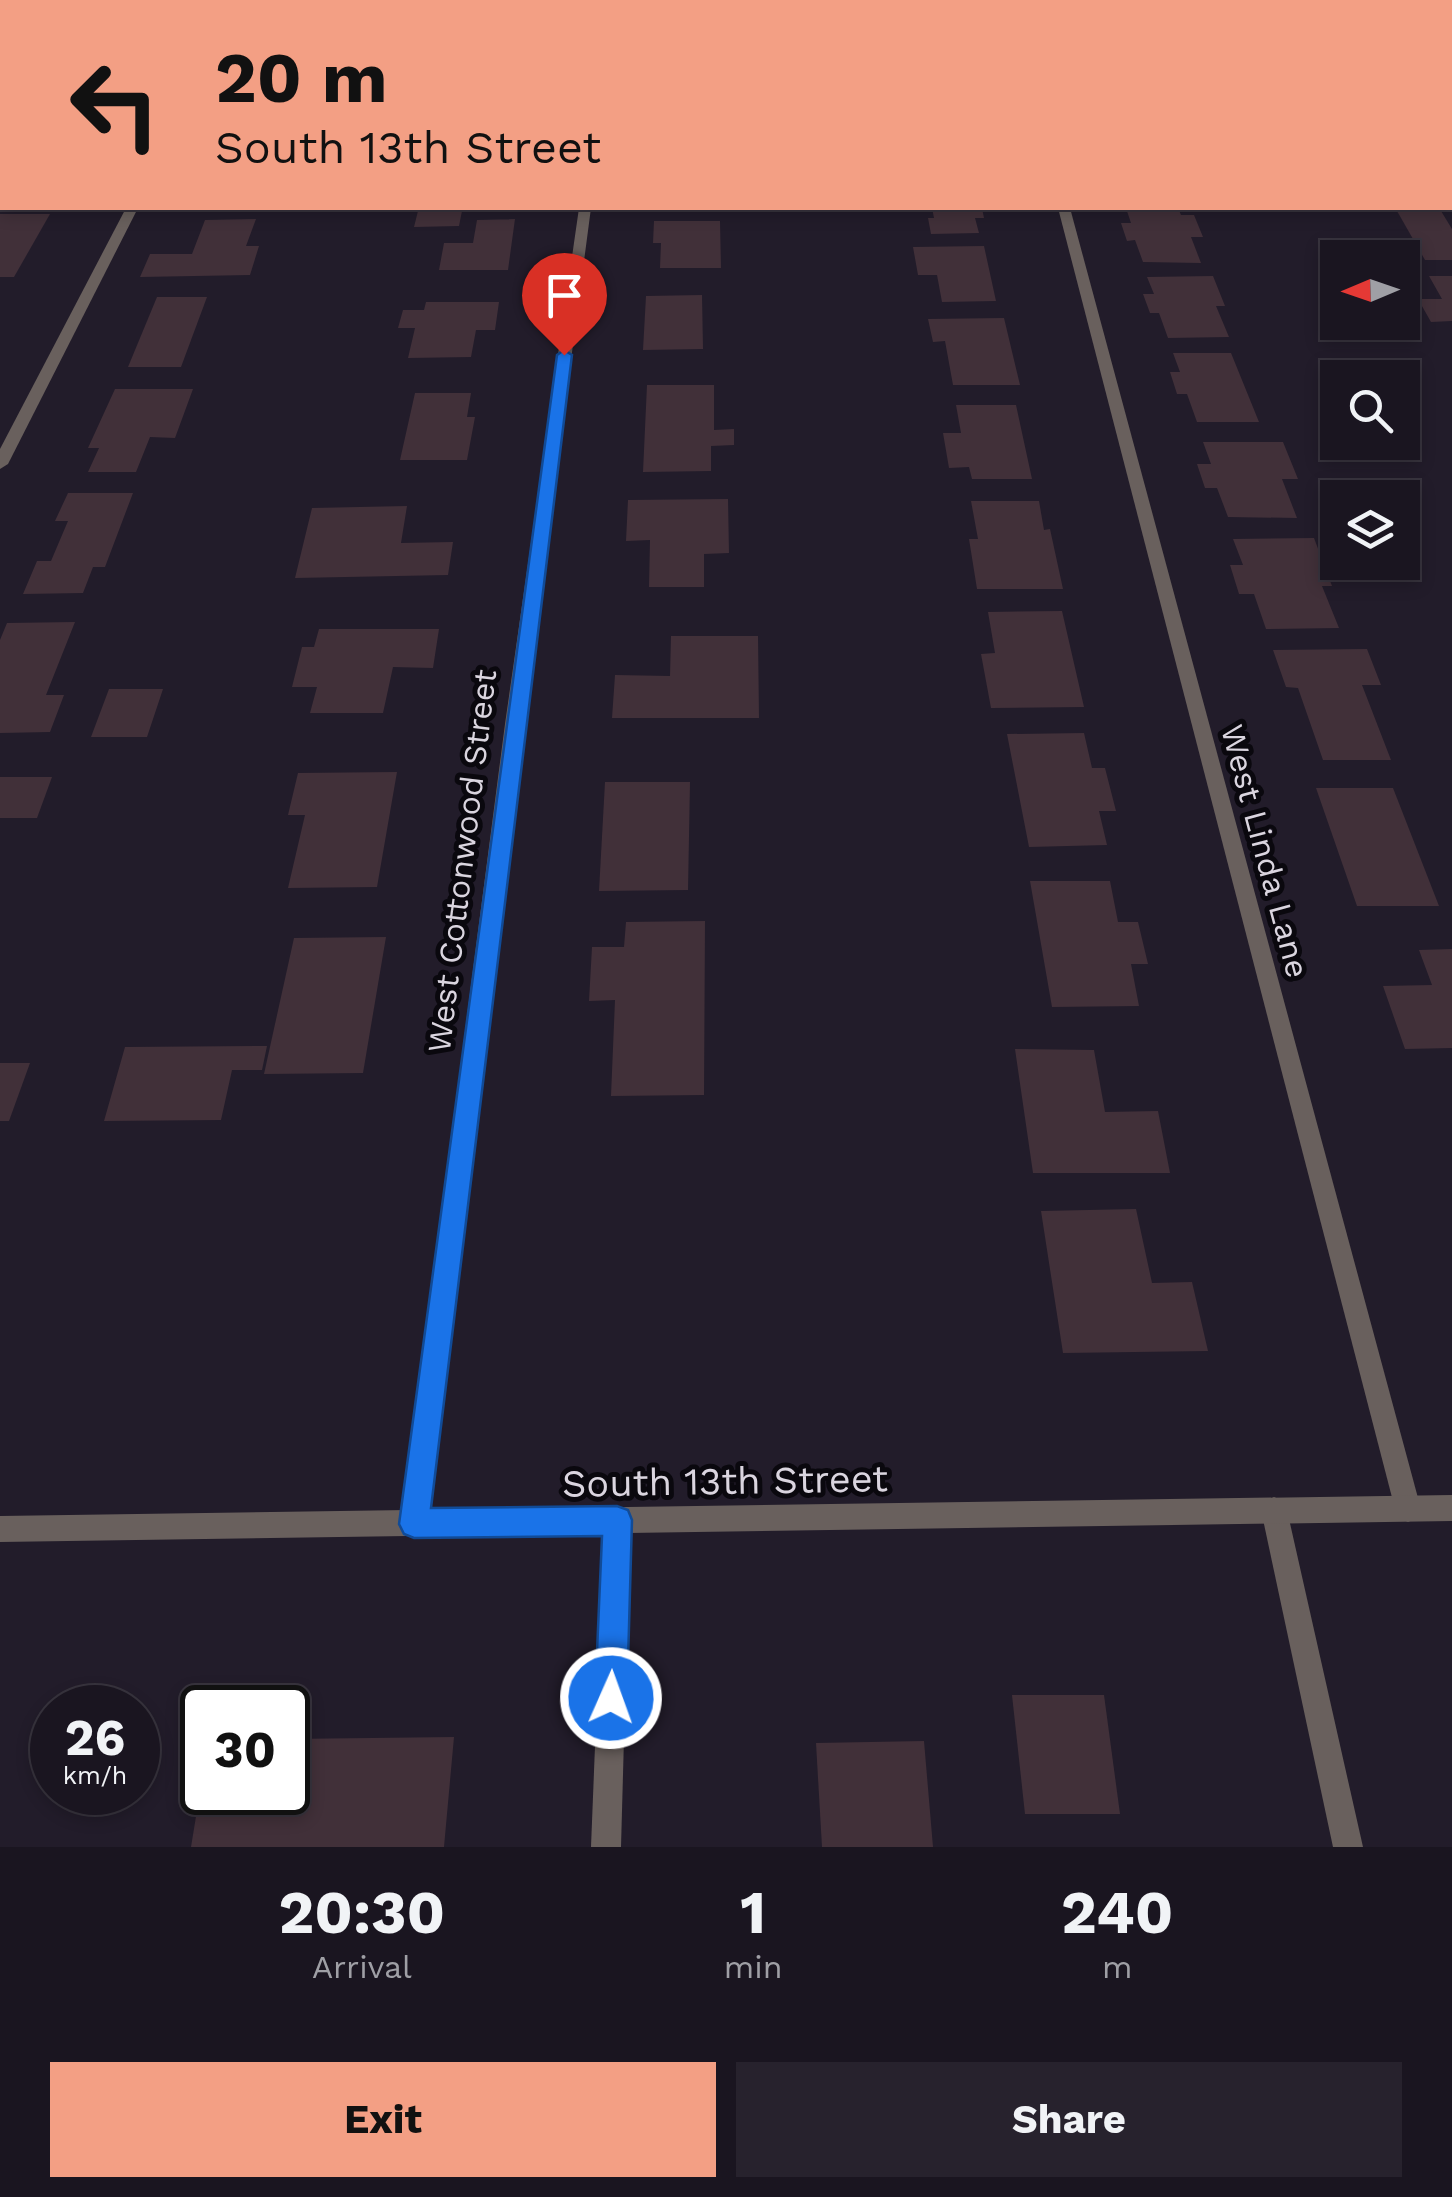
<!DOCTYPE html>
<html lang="en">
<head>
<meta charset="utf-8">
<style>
	body { margin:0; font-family:"Work Sans",sans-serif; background:#27222d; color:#f1f3f6; height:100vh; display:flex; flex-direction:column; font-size:38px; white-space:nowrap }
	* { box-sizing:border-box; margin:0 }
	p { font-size:32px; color:#9f9fa5 }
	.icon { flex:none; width:55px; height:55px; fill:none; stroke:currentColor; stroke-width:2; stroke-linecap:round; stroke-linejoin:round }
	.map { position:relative; height:1847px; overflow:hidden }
	.panel { display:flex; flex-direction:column; background:#1a1520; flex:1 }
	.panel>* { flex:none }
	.hud { position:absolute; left:0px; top:0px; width:1452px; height:210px; box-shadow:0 5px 15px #0003,0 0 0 2px #38343e; background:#f39f84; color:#111; overflow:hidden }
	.needle { width:65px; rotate:268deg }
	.controls { position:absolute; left:1320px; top:240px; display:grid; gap:20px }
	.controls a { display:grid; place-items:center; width:100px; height:100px; border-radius:0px; background:#1a1520; box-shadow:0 5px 15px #0003,0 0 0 2px #38343e; font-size:50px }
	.speed { position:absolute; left:30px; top:1685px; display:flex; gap:20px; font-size:50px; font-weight:700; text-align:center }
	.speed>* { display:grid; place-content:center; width:130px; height:130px; border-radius:50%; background:#1a1520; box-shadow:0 5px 15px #0003,0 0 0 2px #38343e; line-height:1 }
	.speed small { font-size:25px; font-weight:400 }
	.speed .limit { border:5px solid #111; border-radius:15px; background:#fff; color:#111 }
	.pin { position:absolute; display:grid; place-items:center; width:85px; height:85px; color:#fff; margin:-102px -42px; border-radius:50% 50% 50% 0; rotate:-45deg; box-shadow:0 0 10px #0007 }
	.pin .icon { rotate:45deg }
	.me { position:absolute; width:110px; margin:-55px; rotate:2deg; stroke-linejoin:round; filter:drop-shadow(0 0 8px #0008) }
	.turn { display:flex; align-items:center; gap:35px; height:210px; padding:0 50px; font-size:45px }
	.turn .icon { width:130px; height:130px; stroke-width:2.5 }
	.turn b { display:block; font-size:70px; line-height:85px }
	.eta { display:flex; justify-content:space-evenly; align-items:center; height:170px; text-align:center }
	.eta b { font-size:60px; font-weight:700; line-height:70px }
	.cta { display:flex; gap:20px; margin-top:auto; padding:20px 50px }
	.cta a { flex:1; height:115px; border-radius:0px; background:#f39f84; color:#111; font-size:40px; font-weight:700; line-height:115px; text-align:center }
	.cta a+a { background:#27222d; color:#f1f3f6 }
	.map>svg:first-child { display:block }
	.building { fill:#413039 }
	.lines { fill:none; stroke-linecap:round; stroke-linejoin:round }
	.service { fill:#69605d; fill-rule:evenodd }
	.minor { fill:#69605d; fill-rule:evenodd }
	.tertiary { fill:#69605d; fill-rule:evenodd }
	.route { fill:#1a73e8; stroke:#114b97; stroke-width:2.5 }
	.labels { text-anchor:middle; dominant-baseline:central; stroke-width:10; stroke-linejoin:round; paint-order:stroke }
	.street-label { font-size:32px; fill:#dad5df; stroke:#0a080e }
	.near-street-label { font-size:38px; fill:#dad5df; stroke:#0a080e }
</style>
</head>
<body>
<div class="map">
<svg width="1452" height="1847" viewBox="0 0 1452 1847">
	<rect width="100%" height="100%" fill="#221c2a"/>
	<g class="building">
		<polygon points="932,208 982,208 984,218 975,218 979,233 931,234 928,218 934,218"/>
		<polygon points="1126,208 1178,208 1181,215 1194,215 1203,237 1191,237 1201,263 1143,262 1135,240 1127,241 1121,223 1131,223"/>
		<polygon points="418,211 462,211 459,226 414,227"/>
		<polygon points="1397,211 1441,211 1452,229 1452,260 1425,260"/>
		<polygon points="0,214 50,214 14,277 0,277"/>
		<polygon points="256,219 246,246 259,246 250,275 140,277 150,254 192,254 205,220"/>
		<polygon points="515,219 508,270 439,270 444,243 473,243 477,220"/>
		<polygon points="654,221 720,221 721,268 660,268 661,243 653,243"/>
		<polygon points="984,246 996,301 942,302 937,275 918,275 913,247"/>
		<polygon points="1213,276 1225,306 1216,306 1229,337 1168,338 1159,313 1150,313 1143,294 1154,294 1147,277"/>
		<polygon points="1429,276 1452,276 1452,321 1431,322 1418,299 1442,299"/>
		<polygon points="702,295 703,349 643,350 646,296"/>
		<polygon points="157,297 207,297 181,367 128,367"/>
		<polygon points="426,302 499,302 495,330 476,330 471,357 408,358 415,328 398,328 403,310 424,310"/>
		<polygon points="1004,318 1020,385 953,385 945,341 933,342 928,319"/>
		<polygon points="1173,353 1231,353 1259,422 1197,422 1187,394 1177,394 1170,372 1180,372"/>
		<polygon points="647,385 714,385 714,430 734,429 734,445 711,446 711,471 643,472"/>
		<polygon points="115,389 193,389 175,438 150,437 136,472 88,472 99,448 88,448"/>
		<polygon points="415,393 471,393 467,417 475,417 467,460 400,460"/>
		<polygon points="956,405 1016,405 1032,479 972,479 969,467 949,468 943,433 961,433"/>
		<polygon points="1203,442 1283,442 1298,479 1282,479 1297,518 1228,517 1217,488 1205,488 1197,464 1211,464"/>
		<polygon points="68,493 133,493 105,567 93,567 83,593 23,594 37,561 51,561 68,521 55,521"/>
		<polygon points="728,499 729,553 704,554 704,587 649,587 650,540 626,541 628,500"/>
		<polygon points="971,501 1039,501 1044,530 1050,529 1063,589 977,589 969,539 978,539"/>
		<polygon points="407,506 401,543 453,542 448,575 295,578 312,508"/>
		<polygon points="1314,538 1332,586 1322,586 1339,628 1266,629 1254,594 1239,594 1230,565 1243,565 1233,539"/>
		<polygon points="1062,611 1084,707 991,708 981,654 995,653 988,612"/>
		<polygon points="75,622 46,695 64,695 50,732 0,733 0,640 7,623"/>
		<polygon points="319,629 439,629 433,668 393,667 383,713 310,713 317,687 292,687 302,647 314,647"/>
		<polygon points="671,636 758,636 759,718 612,718 615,675 670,676"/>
		<polygon points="1367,649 1381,685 1362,685 1391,760 1323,760 1298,688 1286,687 1273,650"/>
		<polygon points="109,689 163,689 147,737 91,737"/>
		<polygon points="1084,733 1092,768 1105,768 1116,811 1099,811 1107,845 1029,847 1007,734"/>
		<polygon points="397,772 377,887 288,888 305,815 288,815 298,773"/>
		<polygon points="0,777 52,777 37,818 0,818"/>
		<polygon points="605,782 690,782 688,890 599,891"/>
		<polygon points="1316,788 1393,788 1439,906 1357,906"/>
		<polygon points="1030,881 1110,881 1118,922 1138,922 1148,964 1131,964 1139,1006 1052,1007"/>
		<polygon points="705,921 704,1095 611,1096 615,1000 589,1001 592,947 624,947 626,922"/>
		<polygon points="386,937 363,1073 264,1074 294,938"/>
		<polygon points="1452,949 1452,1048 1405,1049 1383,986 1432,985 1419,950"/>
		<polygon points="267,1046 262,1070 232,1070 221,1120 104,1121 125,1047"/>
		<polygon points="1015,1049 1094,1050 1105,1112 1158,1111 1170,1173 1033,1173"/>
		<polygon points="0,1063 30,1063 9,1121 0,1121"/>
		<polygon points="1136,1209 1152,1283 1192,1282 1208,1351 1063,1353 1041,1211"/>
		<polygon points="1012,1695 1104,1695 1120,1814 1025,1814"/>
		<polygon points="454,1737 444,1847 191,1847 200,1792 288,1792 288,1739"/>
		<polygon points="924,1741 933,1847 822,1847 816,1743"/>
	</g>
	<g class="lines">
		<polygon class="service" points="1274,1497 1283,1501 1287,1510 1363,1847 1333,1847 1261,1510 1265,1501"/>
		<g class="minor">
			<polygon points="146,0 617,0 618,1 145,2"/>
			<polygon points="1004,0 1014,0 1015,2 1005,2"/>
			<polygon points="1372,0 1383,0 1384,2 1374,2"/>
			<rect x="1450" y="107" width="2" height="9"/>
			<polygon points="126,208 138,208 8,464 0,469 0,449"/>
			<polygon points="579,208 591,208 523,724 427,1523 423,1532 414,1536 405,1532 401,1523 505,724"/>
			<polygon points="1058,208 1070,208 1421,1509 1417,1518 1408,1522 1399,1518 1395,1509"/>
			<polygon points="617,1507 626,1511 630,1520 621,1847 591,1847 604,1520 608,1511"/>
		</g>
		<polygon class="tertiary" points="1452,1495 1452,1521 0,1542 0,1516"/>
	</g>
	<polygon class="route" points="564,350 572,355 431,1508 617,1506 628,1510 632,1520 627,1698 622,1710 611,1715 600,1710 595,1698 602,1536 414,1538 404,1534 399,1524 557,355"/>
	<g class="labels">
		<g class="street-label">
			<text transform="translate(1265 851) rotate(75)">West Linda Lane</text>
			<text transform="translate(462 861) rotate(-83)">West Cottonwood Street</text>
		</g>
		<g class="near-street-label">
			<text transform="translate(725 1481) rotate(-1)">South 13th Street</text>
		</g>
	</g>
</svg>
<div class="controls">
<a><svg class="needle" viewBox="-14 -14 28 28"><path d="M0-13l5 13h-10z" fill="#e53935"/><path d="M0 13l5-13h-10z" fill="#9f9fa5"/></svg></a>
<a><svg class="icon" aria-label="search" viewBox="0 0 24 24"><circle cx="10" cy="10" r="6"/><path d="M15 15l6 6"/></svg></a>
<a><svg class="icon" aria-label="layers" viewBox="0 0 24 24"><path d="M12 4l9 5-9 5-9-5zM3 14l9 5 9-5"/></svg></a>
</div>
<div class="speed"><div>26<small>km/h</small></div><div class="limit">30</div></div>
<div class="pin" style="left:564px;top:355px;background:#d93025"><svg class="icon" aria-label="arrive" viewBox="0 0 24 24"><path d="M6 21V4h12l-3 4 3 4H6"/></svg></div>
<svg class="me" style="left:611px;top:1698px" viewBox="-20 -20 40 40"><circle r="17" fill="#1a73e8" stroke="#fff" stroke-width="3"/><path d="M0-11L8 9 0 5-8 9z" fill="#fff"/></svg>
<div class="hud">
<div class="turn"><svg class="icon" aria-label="left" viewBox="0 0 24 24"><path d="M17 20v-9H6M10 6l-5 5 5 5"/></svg><div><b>20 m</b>South 13th Street</div></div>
</div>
</div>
<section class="panel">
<div class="eta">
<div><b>20:30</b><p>Arrival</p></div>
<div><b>1</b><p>min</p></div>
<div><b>240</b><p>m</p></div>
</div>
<div class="cta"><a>Exit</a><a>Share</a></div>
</section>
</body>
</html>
